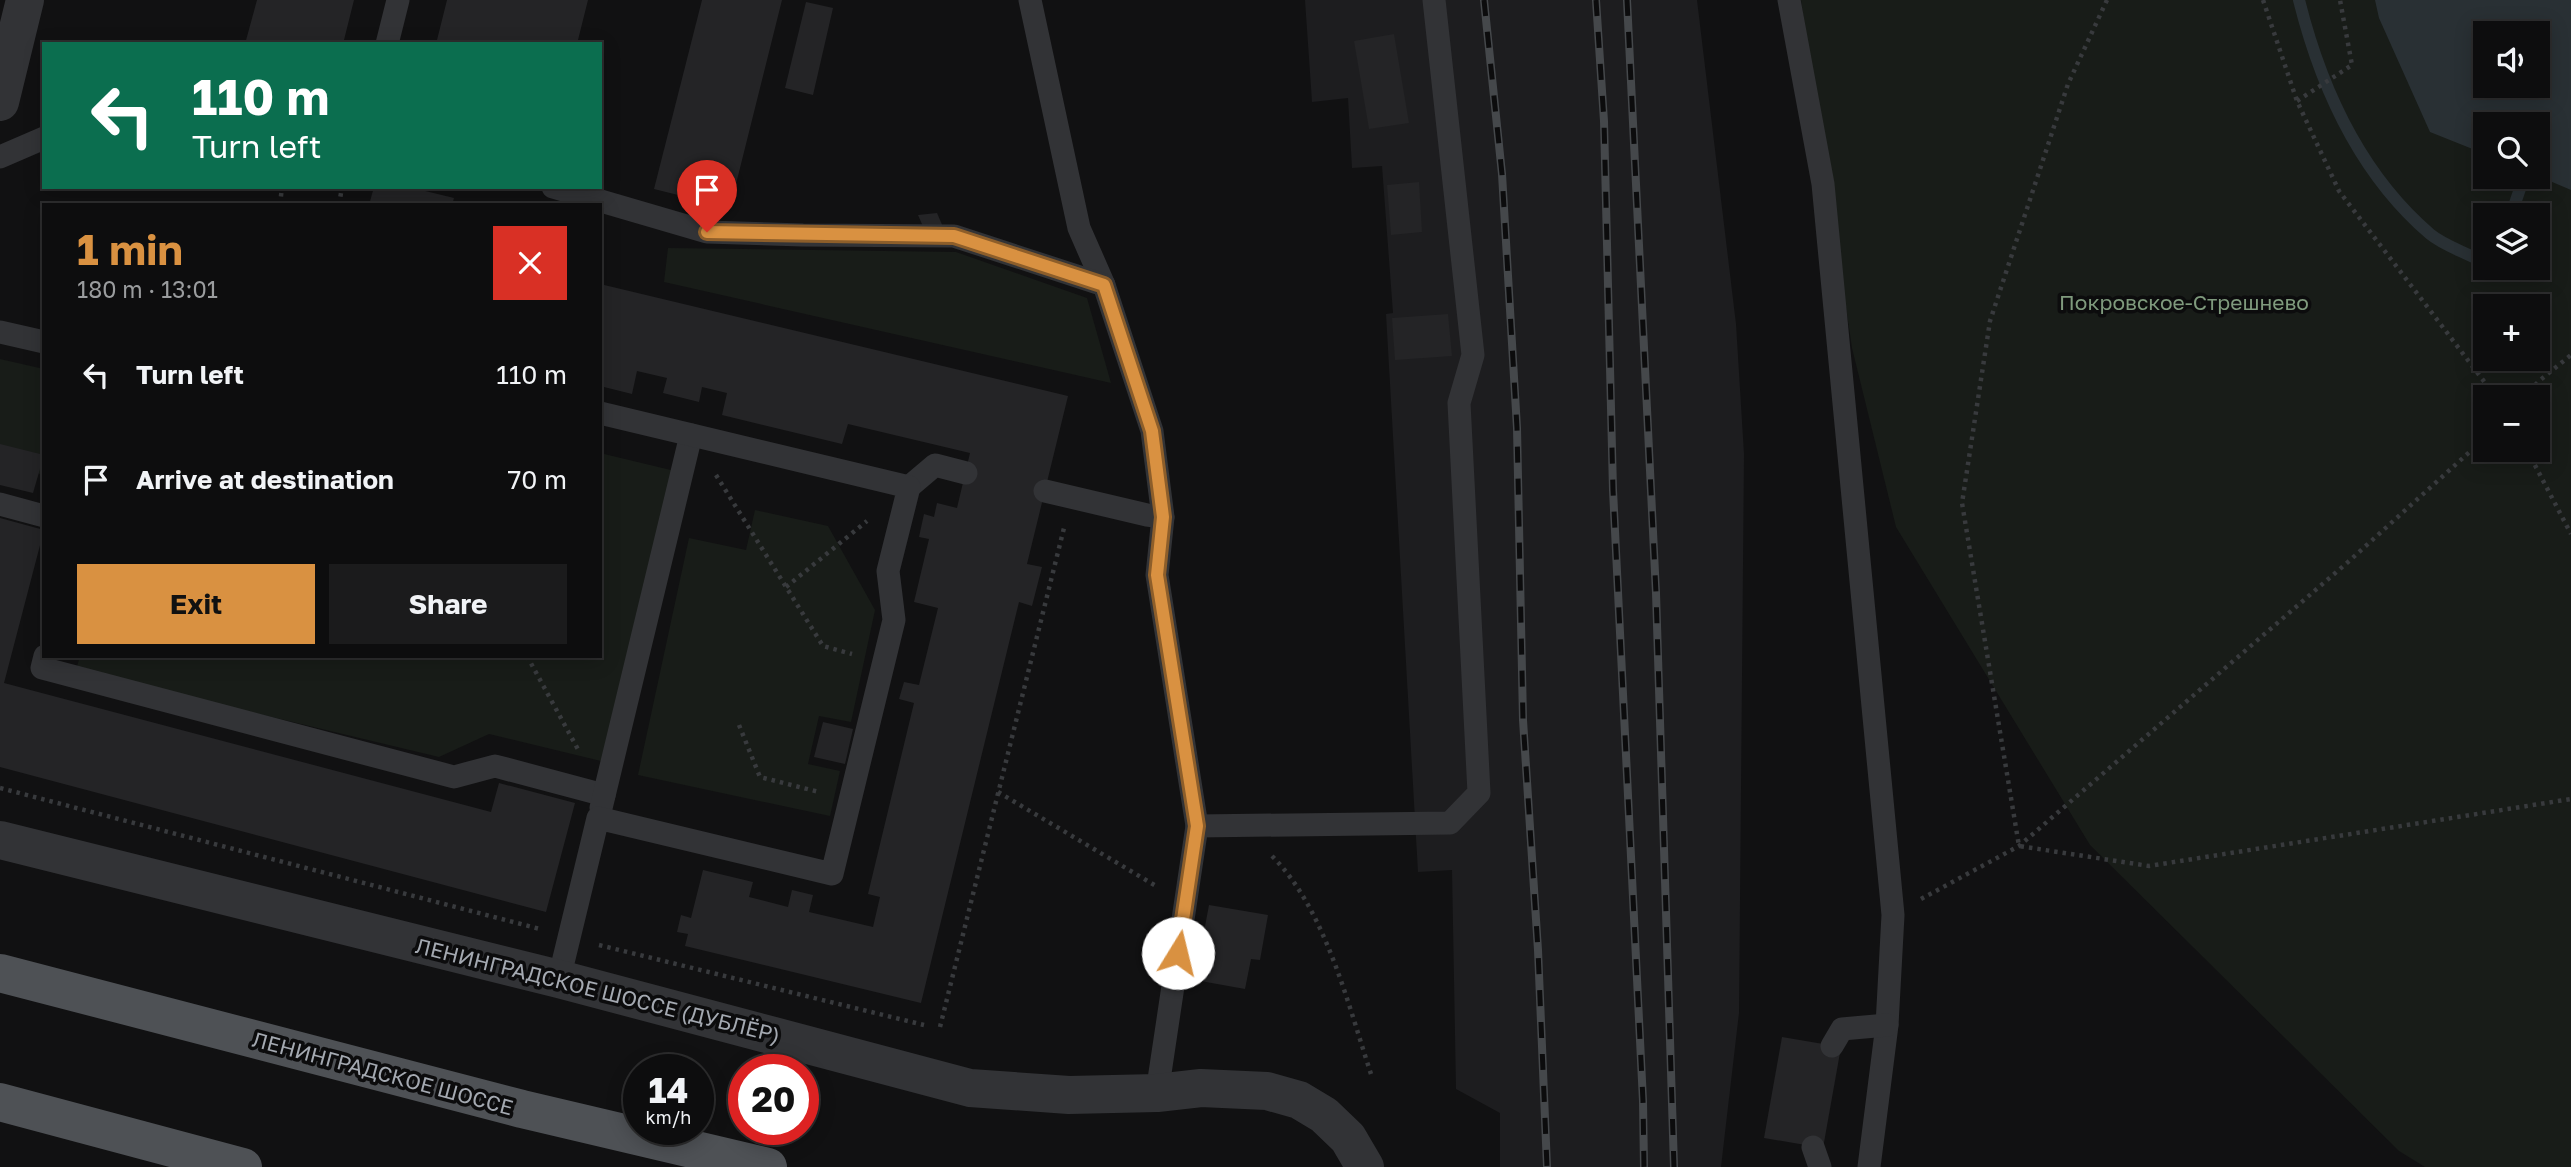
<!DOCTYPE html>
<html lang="en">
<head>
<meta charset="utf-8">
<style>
	body { margin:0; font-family:"Golos Text",sans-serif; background:#1b1b1c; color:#f1f3f6; height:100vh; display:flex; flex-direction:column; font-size:26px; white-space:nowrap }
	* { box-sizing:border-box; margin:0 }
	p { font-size:23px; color:#9a9c9e }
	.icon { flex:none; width:38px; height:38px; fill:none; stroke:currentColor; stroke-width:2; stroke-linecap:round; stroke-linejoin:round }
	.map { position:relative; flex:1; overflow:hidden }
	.details { position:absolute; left:42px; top:203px; width:560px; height:455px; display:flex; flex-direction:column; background:#0d0d0e; border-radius:0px; box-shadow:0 4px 18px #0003,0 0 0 2px #2d2d2e }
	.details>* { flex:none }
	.guide { position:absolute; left:42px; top:42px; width:560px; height:147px; border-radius:0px; box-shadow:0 4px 18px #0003,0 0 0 2px #2d2d2e; background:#0b6e4f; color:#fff; overflow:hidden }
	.tools { position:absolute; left:2473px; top:21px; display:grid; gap:14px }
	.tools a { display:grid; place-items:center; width:77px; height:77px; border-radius:0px; background:#0d0d0e; box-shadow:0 4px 18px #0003,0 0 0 2px #2d2d2e; font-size:35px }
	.speed { position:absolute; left:623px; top:1054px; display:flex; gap:14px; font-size:35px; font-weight:700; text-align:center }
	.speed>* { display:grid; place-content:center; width:91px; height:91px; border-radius:50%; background:#0d0d0e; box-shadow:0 4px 18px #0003,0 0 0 2px #2d2d2e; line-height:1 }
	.speed small { font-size:18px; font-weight:400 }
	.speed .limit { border:10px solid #d22; background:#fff; color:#111 }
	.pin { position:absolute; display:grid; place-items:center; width:60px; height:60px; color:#fff; margin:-72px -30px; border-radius:50% 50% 50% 0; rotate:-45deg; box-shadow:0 0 7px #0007 }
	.pin .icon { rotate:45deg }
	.me { position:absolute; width:77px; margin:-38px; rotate:9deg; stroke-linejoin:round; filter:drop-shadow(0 0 5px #0008) }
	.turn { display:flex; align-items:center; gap:24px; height:147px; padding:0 35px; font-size:32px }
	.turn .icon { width:91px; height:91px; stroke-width:2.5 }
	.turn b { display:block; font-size:49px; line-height:60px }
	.round { display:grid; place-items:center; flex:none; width:74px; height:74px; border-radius:0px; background:#1b1b1c }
	.head { display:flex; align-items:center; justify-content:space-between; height:119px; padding:0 35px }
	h1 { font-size:42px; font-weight:700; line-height:52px; color:#d99141 }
	.action { display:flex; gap:14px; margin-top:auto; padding:14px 35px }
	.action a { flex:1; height:80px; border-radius:0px; background:#d99141; color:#111; font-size:28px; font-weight:700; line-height:80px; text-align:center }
	.action a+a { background:#1b1b1c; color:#f1f3f6 }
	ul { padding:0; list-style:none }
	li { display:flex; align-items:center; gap:21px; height:105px; padding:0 35px }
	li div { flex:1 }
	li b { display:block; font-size:26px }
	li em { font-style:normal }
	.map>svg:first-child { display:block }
	.built { fill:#1d1d1f }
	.green { fill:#181c18; fill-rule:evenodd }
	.water { fill:#293034; fill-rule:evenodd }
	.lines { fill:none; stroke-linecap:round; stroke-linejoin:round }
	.stream { stroke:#293034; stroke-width:12 }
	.building { fill:#242426 }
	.path { stroke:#383a3d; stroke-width:4.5; stroke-dasharray:3.5 5; stroke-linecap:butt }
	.service { stroke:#323336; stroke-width:23 }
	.tertiary { stroke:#323336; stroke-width:38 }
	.primary { stroke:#4e5155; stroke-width:38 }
	.rail-casing { stroke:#45484b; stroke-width:8 }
	.rail { stroke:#0c0c0d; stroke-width:5; stroke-dasharray:16; stroke-linecap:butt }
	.route-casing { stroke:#8d5e2a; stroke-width:18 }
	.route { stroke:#d99141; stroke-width:12 }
	.labels { text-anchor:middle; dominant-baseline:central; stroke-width:7; stroke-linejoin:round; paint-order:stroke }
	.park-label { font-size:21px; fill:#7f9a7d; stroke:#0c0c0d }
	.street-label { font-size:21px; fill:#a4a9b1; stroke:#0c0c0d }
</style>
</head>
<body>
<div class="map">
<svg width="2571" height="1167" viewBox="0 0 2571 1167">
	<rect width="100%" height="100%" fill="#111112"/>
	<polygon class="built" points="1305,0 1697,0 1736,324 1744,454 1739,1013 1721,1167 1500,1167 1500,1113 1456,1089 1452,870 1418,872 1386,314 1393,313 1382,166 1352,168 1348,98 1312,102"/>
	<g class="green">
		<path d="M1801,0H2571V1167H2425L2399,1151L2090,845L1896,527L1852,348ZM2485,33H2538V86H2485ZM2485,124H2538V177H2485ZM2485,215H2538V268H2485ZM2485,306H2538V359H2485ZM2485,397H2538V450H2485Z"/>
		<polygon points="668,248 956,252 1087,298 1111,383 664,282"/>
		<polygon points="0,359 44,369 44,475 0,464"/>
		<polygon points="600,453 675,471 605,762 489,734 439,757 76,670 80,656 600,656"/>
		<polygon points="755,510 828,526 875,610 851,722 819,716 808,764 840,771 830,816 638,775 689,538 746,550"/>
	</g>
	<path class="water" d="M2375,0H2571V190L2538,176V124H2485V154L2430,132L2379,18ZM2485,33H2538V86H2485Z"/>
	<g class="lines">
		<g class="stream">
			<path d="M2299,0C2321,88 2360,174 2430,234C2442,244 2459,250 2473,257L2485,247"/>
			<polyline points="2511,215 2524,177"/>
		</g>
	</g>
	<g class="building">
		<polygon points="257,0 354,0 343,44 245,44"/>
		<polygon points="447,0 588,0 577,44 436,44"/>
		<polygon points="702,0 782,0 730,208 654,189"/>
		<polygon points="806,2 833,8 813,95 785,88"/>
		<polygon points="1394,34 1409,123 1369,129 1354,41"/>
		<polygon points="1419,182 1422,232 1391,235 1387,185"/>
		<polygon points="374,187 409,187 454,198 452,205 369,205"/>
		<polygon points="937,213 943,227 925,231 918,215"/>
		<polygon points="600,284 1068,396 1027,564 1042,567 1032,606 1019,602 921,1003 685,946 688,934 677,932 681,915 691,918 703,870 753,882 749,897 788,907 792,890 813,895 809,912 873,927 880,897 868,894 914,703 899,699 904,682 919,685 938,608 914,602 929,539 919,537 924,514 934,517 937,503 957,508 970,453 848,424 842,444 722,415 727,393 702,387 699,402 663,393 667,378 637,371 632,394 600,386"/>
		<polygon points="1448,314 1452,356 1395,360 1392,318"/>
		<polygon points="0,444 44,455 33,493 0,485"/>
		<polygon points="0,518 44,530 4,683 491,812 499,783 575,803 546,912 0,767"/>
		<polygon points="823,722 853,729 845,764 814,757"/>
		<polygon points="1209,905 1268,915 1260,960 1251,959 1245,989 1195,980"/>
		<polygon points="1782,1037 1841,1047 1823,1148 1764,1138"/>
	</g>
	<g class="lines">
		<g class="path">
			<polyline points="2107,0 2068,84 1990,321 1962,503 2019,846 2149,866 2571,799"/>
			<polyline points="2263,0 2297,101 2339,191 2496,397"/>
			<polyline points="2297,101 2352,65 2340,0"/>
			<polyline points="280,205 282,187"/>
			<polyline points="339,205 342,187"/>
			<polyline points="2523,397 2539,381 2571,355"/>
			<polyline points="2527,450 2571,534"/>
			<polyline points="716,475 823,646 852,654"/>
			<polyline points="786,587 867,521"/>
			<polyline points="527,656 580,753"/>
			<polyline points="739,725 760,777 819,792"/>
			<polyline points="0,788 540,929"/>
			<polyline points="998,792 1156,886"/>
			<path d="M1272,856C1326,910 1348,1005 1372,1077"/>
			<polyline points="1921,899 2019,846 2348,562 2485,438"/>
			<polyline points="599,945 924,1025"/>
			<polyline points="940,1027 1064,528"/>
		</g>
		<g class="service">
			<polyline points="1030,0 1079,228 1104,285 1152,431 1163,517 1157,575 1197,826 1157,1093"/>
			<polyline points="1789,0 1823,184 1893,915 1887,1025 1869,1167"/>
			<polyline points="387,44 398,0"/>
			<polyline points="0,157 44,138"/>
			<polyline points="553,187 707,232 803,235 954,236 1104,285"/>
			<polyline points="0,332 44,342"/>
			<polyline points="909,487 935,465 966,473"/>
			<polyline points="1045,491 1147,515 1163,517"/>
			<polyline points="0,504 44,516"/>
			<polyline points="45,656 42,668 454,777 495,766 604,795"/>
			<polyline points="601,808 691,435"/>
			<polyline points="1197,826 1450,823 1479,793 1459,403 1473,355 1434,0"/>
			<polyline points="559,979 598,818 832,874 894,620 888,571 909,487 600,413"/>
			<polyline points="1832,1046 1842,1029 1887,1025"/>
			<polyline points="1813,1147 1820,1167"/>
		</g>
		<g class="tertiary">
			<polyline points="0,102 25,0"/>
			<polyline points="0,840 559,979 970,1088 1069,1095 1157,1093 1201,1088 1267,1091 1299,1100 1324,1115 1348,1138 1365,1167"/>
		</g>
		<g class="primary">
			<polyline points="0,973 522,1109 768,1167"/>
			<polyline points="0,1102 243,1167"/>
		</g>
		<defs>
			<g id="rail">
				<polyline points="1484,0 1502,174 1517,428 1523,720 1538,950 1547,1167"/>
				<polyline points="1596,0 1604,121 1613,490 1643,1101 1644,1167"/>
				<polyline points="1627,0 1656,593 1674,1167"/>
			</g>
		</defs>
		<use href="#rail" class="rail-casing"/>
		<use href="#rail" class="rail"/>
	</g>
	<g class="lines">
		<defs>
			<polyline id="route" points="707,232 954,236 1104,285 1152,431 1163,517 1157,575 1197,826 1178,953"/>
		</defs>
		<use href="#route" class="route-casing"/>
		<use href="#route" class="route"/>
	</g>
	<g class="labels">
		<g class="park-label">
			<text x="2184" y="302">Покровское-Стрешнево</text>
		</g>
		<g class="street-label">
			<text transform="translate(598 990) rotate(14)">ЛЕНИНГРАДСКОЕ ШОССЕ (ДУБЛЁР)</text>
			<text transform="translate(383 1073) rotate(15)">ЛЕНИНГРАДСКОЕ ШОССЕ</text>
		</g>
	</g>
</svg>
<div class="tools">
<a><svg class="icon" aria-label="sound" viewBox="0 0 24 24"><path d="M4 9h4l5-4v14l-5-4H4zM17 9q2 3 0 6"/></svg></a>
<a><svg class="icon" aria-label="search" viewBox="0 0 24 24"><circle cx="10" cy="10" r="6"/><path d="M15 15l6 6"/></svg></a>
<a><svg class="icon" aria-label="layers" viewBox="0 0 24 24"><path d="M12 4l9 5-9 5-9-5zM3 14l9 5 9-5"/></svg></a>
<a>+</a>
<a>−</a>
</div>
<div class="speed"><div>14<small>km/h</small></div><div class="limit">20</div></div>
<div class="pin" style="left:707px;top:232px;background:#d93025"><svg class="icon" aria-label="arrive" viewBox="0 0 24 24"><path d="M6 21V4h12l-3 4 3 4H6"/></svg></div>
<svg class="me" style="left:1178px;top:953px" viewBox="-20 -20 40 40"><circle r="19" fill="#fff"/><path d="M0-13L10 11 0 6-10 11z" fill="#d99141"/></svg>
<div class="guide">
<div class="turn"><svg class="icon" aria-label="left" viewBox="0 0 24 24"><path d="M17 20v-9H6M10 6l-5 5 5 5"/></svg><div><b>110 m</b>Turn left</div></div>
</div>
<section class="details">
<div class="head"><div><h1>1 min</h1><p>180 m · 13:01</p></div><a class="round" style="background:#d93025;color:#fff"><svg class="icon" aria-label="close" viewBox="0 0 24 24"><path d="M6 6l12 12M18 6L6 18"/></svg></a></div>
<ul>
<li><svg class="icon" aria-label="left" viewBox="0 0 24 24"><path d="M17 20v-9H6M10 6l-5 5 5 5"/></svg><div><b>Turn left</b></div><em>110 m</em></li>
<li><svg class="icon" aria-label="arrive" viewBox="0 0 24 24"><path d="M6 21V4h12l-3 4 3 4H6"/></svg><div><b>Arrive at destination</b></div><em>70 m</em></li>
</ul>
<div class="action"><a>Exit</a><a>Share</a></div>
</section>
</div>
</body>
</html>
